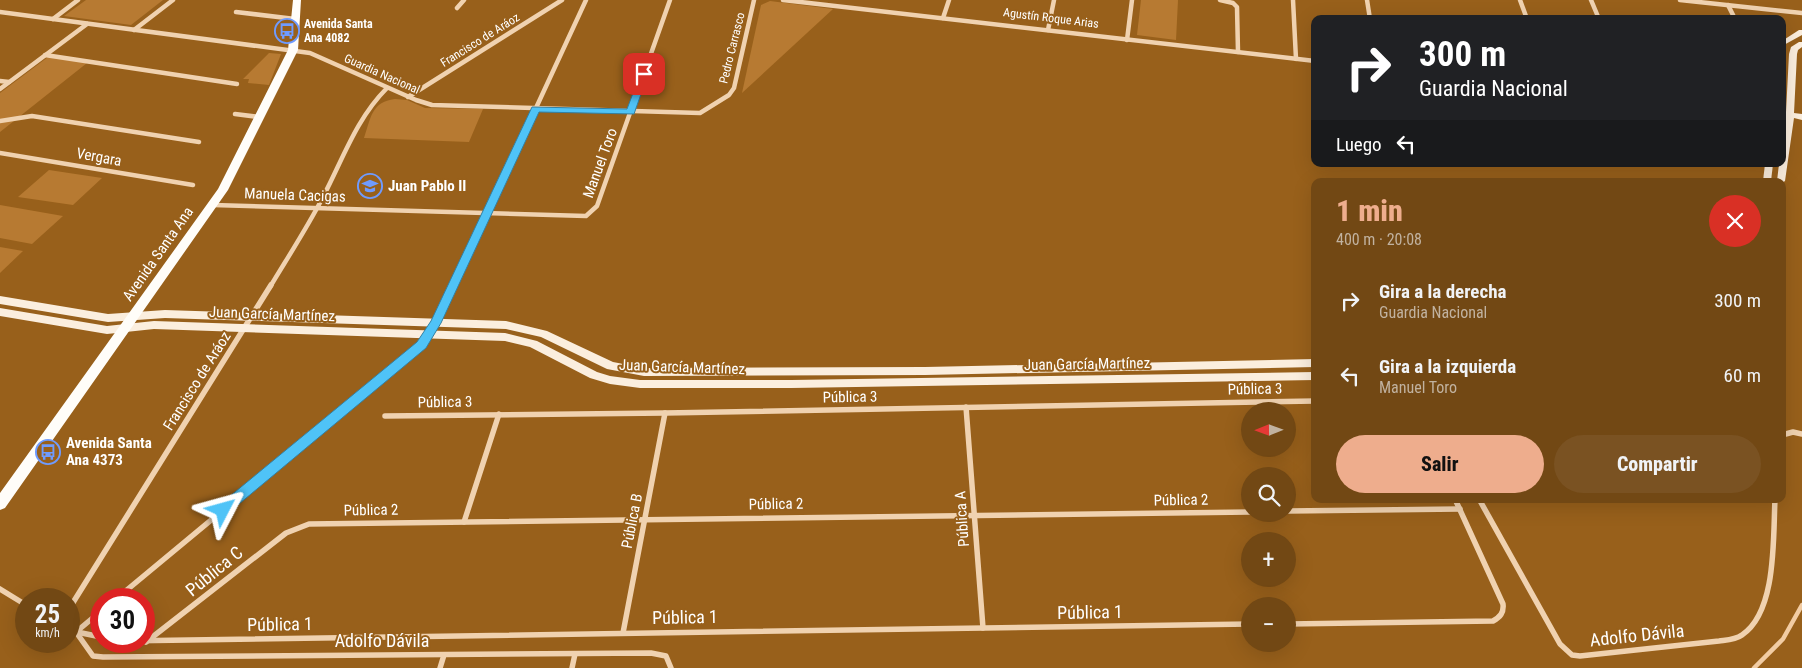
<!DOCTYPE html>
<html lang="es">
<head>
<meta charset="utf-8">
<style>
	body { margin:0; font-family:"Roboto Condensed",sans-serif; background:#7a5222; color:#f1f3f6; height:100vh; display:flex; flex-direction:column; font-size:19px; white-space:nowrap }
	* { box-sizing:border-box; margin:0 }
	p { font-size:16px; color:#c1b2a0 }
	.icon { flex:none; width:28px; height:28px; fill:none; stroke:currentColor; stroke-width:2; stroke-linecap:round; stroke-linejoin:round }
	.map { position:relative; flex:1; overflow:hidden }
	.side { position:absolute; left:1311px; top:178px; width:475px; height:325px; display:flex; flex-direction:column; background:#724814; border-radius:10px; box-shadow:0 5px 20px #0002 }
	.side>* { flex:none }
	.guide { position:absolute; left:1311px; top:15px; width:475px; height:152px; border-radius:10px; box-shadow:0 5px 20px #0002; background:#202124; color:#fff; overflow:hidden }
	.needle { width:32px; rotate:269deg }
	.tools { position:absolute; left:1241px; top:402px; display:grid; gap:10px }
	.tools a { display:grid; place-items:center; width:55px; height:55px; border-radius:50%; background:#724814; box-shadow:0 5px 20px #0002; font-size:25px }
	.speed { position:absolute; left:15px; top:588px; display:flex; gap:10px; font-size:25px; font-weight:700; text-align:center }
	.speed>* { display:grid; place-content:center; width:65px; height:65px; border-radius:50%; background:#724814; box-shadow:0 5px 20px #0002; line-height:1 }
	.speed small { font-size:12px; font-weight:400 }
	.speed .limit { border:8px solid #d22; background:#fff; color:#111 }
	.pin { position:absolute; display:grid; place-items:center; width:42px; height:42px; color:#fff; margin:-21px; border-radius:10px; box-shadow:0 2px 8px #0006 }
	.me { position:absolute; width:55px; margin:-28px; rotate:51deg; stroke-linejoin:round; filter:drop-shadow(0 0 4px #0008) }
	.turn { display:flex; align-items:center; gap:18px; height:105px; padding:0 25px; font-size:22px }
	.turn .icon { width:65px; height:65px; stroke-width:2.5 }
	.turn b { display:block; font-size:35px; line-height:42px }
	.then { display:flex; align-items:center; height:48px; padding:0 25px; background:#0003; gap:10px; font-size:19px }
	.round { display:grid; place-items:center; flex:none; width:52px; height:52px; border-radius:26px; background:#7a5222 }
	.summary { display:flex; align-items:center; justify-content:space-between; height:85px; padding:0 25px }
	h1 { font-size:30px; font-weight:800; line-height:38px; color:#eead8d }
	.button { display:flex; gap:10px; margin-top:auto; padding:10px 25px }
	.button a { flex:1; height:58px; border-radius:30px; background:#eead8d; color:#111; font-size:20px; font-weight:800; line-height:58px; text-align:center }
	.button a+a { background:#7a5222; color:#f1f3f6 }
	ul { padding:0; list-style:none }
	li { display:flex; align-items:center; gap:15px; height:75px; padding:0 25px }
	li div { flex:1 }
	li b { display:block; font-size:19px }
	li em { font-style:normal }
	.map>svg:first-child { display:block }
	.green { fill:#b77a32 }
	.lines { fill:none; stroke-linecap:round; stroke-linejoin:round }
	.stream { stroke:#f2cca3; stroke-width:4.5 }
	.street-far1 { stroke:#f0d2b0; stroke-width:4.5 }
	.street { stroke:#f0d2b0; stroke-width:5.5 }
	.secondary { fill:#fbeede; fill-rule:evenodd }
	.primary { fill:#fffdf9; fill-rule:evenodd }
	.route { fill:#4fc3f7; stroke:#337fa1 }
	.labels { text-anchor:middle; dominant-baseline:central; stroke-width:4; stroke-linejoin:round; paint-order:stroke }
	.far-street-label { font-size:12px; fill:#fff; stroke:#98601b }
	.far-poi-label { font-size:12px; font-weight:bold; fill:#fff; stroke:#98601b; text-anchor:start }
	.street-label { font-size:15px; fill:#fff; stroke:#98601b }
	.poi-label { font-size:15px; font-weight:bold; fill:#fff; stroke:#98601b; text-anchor:start }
	.near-street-label { font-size:18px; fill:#fff; stroke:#98601b }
</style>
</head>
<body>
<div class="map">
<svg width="1802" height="668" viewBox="0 0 1802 668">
	<rect width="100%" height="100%" fill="#98601b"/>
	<g class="green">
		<polygon points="86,0 163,0 131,25 64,16"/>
		<polygon points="1141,0 1178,0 1176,40 1137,35"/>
		<polygon points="770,1 833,9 742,93 761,5"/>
		<polygon points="269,53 281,54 269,85 248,83 249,79 243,79"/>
		<polygon points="48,57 87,63 0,132 0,93"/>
		<path d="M395,99L407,100L425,108L483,109L469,142L364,138C371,118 371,102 395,99Z"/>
		<polygon points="49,170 102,178 73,205 18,197"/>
		<polygon points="0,205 63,216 32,244 0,238"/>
		<polygon points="0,247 23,251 0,273"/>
	</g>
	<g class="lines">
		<polyline class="stream" points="1754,668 1783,639 1802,605"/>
		<g class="street-far1">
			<polyline points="783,0 1315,61"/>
			<polyline points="1220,0 1233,3 1237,7 1238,52"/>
			<polyline points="1293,0 1296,59"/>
			<polyline points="1367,0 1370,19"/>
			<polyline points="1520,0 1527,19"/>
			<polyline points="1591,0 1599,19"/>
			<polyline points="1680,0 1802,13"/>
			<polyline points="1728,5 1735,19"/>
			<polyline points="457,8 464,0"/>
			<polyline points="0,12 310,53 416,100 432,105 700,113 729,95 734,88 754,0"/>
			<polyline points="236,12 295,19"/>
			<polyline points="943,18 949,0"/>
			<polyline points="53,19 78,0"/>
			<polyline points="134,30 173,0"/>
			<polyline points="1048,30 1054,0"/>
			<polyline points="1127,40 1132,0"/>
			<polyline points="45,55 237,84"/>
			<polyline points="0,81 9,82"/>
			<polyline points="0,89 87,24"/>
			<polyline points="408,97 562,0"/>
			<polyline points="235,114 259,117"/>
			<polyline points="0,121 32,116 199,142"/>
			<polyline points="0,153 193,185"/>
			<polyline points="213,205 586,216 597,206 670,0"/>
			<path d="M270,287C288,257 307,228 323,197C343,159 356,119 387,88"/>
			<polyline points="453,287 586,0"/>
		</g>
		<g class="street">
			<polyline points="966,407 983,628"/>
			<polyline points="385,416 665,413 1315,401"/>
			<polyline points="1782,435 1793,432 1802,434"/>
			<path d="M1479,499L1560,644L1572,655L1580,656L1719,641C1726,640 1735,640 1742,635C1777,612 1773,537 1775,499"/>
			<polyline points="1288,511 1460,509"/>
			<polyline points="464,522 499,414"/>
			<polyline points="0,589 26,605"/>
			<polyline points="116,599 422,345 436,323 453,285"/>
			<polyline points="69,609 271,285"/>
			<path d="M1288,624L1493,621C1500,617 1504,613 1503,604L1455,499"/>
			<polyline points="69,628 76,632 93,656 103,657 651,653 666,656 671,668"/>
			<polyline points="76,632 101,611"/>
			<polyline points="77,632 101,637"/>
			<polyline points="623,633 665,413"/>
			<polyline points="121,641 1250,624"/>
			<polyline points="146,642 286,533 309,524 1250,512"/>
			<polyline points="440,668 444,655"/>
			<polyline points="572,668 575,654"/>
		</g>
		<g class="secondary">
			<polygon points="1799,30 1802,30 1802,35 1782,46 1782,41"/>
			<polygon points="1799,42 1802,42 1802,47 1798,50 1797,54 1794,113 1802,114 1802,120 1794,118 1785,181 1782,183 1782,181 1777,181 1779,164 1782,164 1782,139 1786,117 1782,117 1782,112 1786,112 1789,54 1791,47"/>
			<polygon points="1765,164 1773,164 1771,181 1763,181"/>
			<polygon points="0,296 108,314 165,310 506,321 547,331 613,362 644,368 925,367 1315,359 1315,367 925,375 644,376 607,369 541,337 506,329 165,318 108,322 0,304"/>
			<polygon points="0,308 107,326 154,321 505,333 537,341 597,372 610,376 640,380 791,380 1315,372 1315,380 791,388 640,388 610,384 590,378 530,347 505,341 154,329 107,334 0,316"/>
		</g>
		<polygon class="primary" points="293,0 301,0 298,50 228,190 5,508 0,510 0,493 218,189 288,50"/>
	</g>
	<polygon class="route" points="641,72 647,72 648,74 634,114 539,112 441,323 426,348 227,514 223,516 218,514 216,510 218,506 417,342 431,321 532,107 627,109"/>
	<defs>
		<symbol id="bus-ring" viewBox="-11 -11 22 22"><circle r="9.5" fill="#98601b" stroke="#6f9bff" stroke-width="1.5"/><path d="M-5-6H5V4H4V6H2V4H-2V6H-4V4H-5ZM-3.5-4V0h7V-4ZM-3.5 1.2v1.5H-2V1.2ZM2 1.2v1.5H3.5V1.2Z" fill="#6f9bff"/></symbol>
		<symbol id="school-ring" viewBox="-11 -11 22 22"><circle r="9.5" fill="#98601b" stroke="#6f9bff" stroke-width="1.5"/><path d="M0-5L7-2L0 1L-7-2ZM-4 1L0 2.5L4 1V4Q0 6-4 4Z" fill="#6f9bff"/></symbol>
	</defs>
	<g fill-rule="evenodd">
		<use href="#bus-ring" x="273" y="17" width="28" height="28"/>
		<use href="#school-ring" x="356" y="172" width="28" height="28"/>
		<use href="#bus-ring" x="34" y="438" width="28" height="28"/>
	</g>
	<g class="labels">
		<g class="far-street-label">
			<text transform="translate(1051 18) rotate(7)">Agustín Roque Arias</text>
			<text transform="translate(480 40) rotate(-32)">Francisco de Aráoz</text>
			<text transform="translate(732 48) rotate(-76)">Pedro Carrasco</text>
			<text transform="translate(382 74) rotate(24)">Guardia Nacional</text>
		</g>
		<g class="far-poi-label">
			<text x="304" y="24">Avenida Santa<tspan x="304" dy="14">Ana 4082</tspan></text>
		</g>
		<g class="street-label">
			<text transform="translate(99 157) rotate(10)">Vergara</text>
			<text transform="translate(600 163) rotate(-70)">Manuel Toro</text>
			<text transform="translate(295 195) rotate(2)">Manuela Cacigas</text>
			<text transform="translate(158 254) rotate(-55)">Avenida Santa Ana</text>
			<text transform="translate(272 314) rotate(2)">Juan García Martínez</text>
			<text transform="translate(1087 364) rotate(-1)">Juan García Martínez</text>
			<text transform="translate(682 367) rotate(2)">Juan García Martínez</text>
			<text transform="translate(197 381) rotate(-58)">Francisco de Aráoz</text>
			<text transform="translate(1255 389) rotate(-1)">Pública 3</text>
			<text transform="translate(850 397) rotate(-1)">Pública 3</text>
			<text transform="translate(445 402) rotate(-1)">Pública 3</text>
			<text transform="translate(1181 500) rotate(-1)">Pública 2</text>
			<text transform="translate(776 504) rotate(-1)">Pública 2</text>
			<text transform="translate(371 510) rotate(-1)">Pública 2</text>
			<text transform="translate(962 519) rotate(-94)">Pública A</text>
			<text transform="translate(632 521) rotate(-79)">Pública B</text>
		</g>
		<g class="poi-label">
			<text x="388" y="186">Juan Pablo II</text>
			<text x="66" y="443">Avenida Santa<tspan x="66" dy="17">Ana 4373</tspan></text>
		</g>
		<g class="near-street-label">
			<text transform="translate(214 571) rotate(-39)">Pública C</text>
			<text transform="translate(1090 612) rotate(-1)">Pública 1</text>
			<text transform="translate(685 617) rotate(-1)">Pública 1</text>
			<text transform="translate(280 624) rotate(-1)">Pública 1</text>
			<text transform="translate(1637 635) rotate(-6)">Adolfo Dávila</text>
			<text x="382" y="640">Adolfo Dávila</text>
		</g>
	</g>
</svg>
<div class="tools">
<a><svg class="needle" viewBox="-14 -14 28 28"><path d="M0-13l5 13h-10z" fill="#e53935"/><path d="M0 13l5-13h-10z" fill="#c1b2a0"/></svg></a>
<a><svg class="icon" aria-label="search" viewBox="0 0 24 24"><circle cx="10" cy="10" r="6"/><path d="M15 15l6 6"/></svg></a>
<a>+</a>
<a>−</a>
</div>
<div class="speed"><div>25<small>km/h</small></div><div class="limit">30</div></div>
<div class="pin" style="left:644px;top:74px;background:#d93025"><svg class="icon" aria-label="arrive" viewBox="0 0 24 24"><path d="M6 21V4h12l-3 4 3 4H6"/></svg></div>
<svg class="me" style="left:223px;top:510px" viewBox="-20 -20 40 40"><path d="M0-17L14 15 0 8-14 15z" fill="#4fc3f7" stroke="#fff" stroke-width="4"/></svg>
<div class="guide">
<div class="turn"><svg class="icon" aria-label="right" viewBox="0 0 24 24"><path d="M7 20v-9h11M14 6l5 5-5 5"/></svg><div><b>300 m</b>Guardia Nacional</div></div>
<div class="then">Luego<svg class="icon" aria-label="left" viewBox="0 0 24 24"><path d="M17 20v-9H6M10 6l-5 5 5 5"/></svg></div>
</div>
<section class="side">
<div class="summary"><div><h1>1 min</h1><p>400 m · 20:08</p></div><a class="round" style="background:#d93025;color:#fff"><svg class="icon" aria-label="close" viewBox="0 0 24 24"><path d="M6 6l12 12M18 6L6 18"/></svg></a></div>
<ul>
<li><svg class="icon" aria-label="right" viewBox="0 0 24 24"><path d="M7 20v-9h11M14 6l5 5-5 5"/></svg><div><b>Gira a la derecha</b><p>Guardia Nacional</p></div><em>300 m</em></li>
<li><svg class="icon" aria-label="left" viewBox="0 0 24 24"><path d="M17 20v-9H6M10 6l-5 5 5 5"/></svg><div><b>Gira a la izquierda</b><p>Manuel Toro</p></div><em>60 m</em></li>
</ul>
<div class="button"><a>Salir</a><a>Compartir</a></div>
</section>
</div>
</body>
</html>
